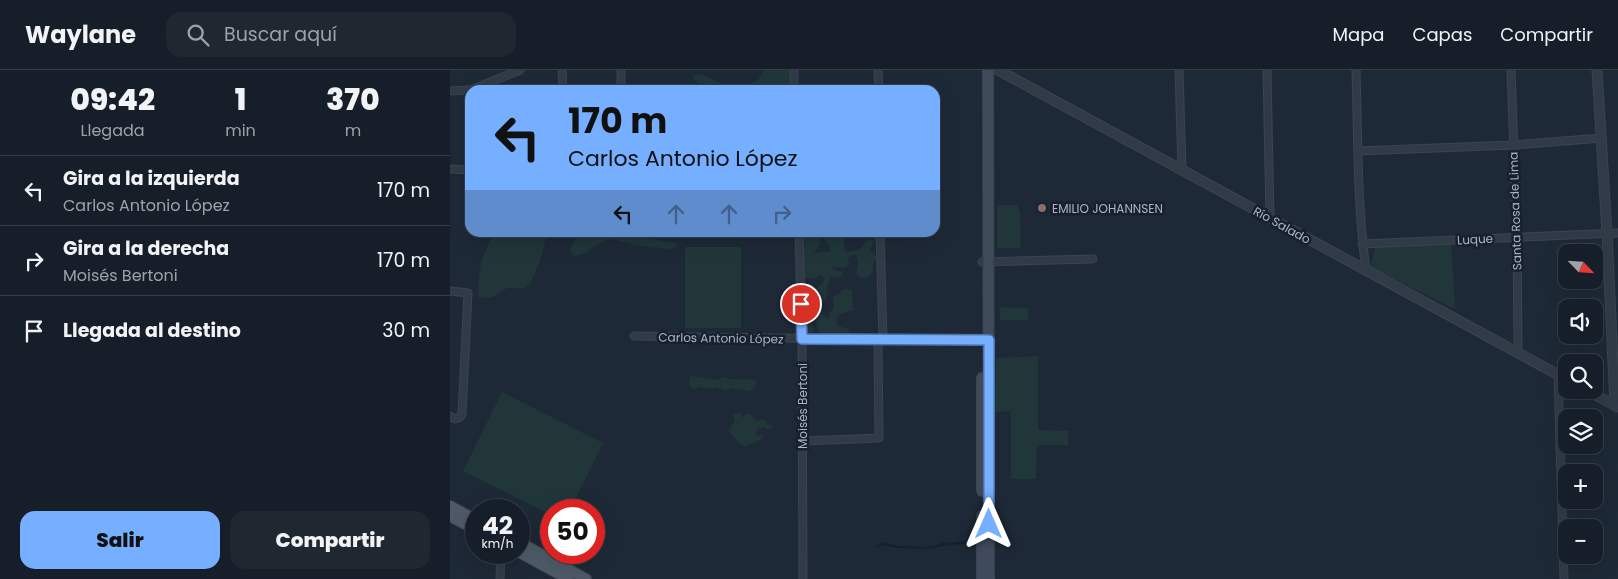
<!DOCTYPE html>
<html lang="es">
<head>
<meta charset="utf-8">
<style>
	body { margin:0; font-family:Poppins,sans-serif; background:#1f2731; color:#f1f3f6; height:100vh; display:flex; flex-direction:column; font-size:19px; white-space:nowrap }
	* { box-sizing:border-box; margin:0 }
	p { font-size:16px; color:#9ea2a8 }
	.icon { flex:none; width:28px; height:28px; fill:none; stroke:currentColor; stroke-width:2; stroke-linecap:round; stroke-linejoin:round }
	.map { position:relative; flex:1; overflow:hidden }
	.details { display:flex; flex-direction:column; background:#161f29; width:450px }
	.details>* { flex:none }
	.hud { position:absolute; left:15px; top:15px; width:475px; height:152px; border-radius:15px; box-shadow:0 5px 20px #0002,0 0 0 1px #353d46; background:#76afff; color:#111; overflow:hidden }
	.needle { width:32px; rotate:115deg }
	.buttons { position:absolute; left:1108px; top:174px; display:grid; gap:10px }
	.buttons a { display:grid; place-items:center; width:45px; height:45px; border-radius:10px; background:#161f29; box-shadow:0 5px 20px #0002,0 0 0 1px #353d46; font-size:25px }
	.speed { position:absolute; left:15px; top:429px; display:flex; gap:10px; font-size:25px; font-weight:700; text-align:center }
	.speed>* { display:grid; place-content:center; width:65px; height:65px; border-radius:50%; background:#161f29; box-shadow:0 5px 20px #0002,0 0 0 1px #353d46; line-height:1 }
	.speed small { font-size:12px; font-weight:400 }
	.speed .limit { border:8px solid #d22; background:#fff; color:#111 }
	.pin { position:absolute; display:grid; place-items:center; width:42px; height:42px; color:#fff; margin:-21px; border:2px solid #fff; border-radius:50%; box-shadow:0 1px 5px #0007 }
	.me { position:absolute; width:55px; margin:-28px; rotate:0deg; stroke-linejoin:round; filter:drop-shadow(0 0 4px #0008) }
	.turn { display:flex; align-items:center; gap:18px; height:105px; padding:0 20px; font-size:22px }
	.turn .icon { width:65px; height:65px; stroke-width:2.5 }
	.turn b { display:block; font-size:35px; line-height:42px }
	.lanes { display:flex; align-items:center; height:48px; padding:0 20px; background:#0003; justify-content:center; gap:25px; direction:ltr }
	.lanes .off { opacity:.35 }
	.eta { display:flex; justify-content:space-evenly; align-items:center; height:85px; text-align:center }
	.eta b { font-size:30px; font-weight:800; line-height:35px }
	.button { display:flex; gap:10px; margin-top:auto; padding:10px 20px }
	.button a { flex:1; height:58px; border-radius:15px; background:#76afff; color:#111; font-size:20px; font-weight:800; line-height:58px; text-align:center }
	.button a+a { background:#1f2731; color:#f1f3f6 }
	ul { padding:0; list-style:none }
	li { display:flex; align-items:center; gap:15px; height:70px; padding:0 20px; border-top:1px solid #353d46 }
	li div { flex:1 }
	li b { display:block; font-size:19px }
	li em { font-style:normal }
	header { display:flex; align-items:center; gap:30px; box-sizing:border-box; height:70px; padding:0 25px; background:#161f29; border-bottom:1px solid #353d46 }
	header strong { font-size:24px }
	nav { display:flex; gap:28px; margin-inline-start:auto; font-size:18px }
	.search { width:350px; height:45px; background:#1f2731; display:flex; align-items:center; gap:12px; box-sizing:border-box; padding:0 18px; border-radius:15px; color:#9ea2a8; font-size:19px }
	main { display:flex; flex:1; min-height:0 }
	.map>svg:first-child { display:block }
	.green { fill:#203638 }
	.water { fill:#112134 }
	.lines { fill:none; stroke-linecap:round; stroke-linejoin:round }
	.minor-casing { stroke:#3b4451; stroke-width:9 }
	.tertiary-casing { stroke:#3b4451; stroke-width:11 }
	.secondary-casing { stroke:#3b4451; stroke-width:12 }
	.primary-casing { stroke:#3b4451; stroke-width:12 }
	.minor { stroke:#313b47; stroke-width:7 }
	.tertiary { stroke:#313b47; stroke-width:9 }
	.secondary { stroke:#3f4a5b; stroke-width:10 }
	.primary { stroke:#4f5a68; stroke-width:10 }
	.route-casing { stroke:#4d72a6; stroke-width:12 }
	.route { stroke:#76afff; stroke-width:9 }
	.education-dot { fill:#8d6e63; stroke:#17202c; stroke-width:2 }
	.labels { text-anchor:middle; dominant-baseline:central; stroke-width:5; stroke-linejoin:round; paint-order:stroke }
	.poi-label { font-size:12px; fill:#abb6c5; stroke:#17202c; text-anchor:start }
	.street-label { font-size:12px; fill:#abb6c5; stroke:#17202c }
</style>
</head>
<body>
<header>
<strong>Waylane</strong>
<div class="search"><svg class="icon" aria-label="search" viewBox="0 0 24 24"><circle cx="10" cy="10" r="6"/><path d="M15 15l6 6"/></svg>Buscar aquí</div>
<nav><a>Mapa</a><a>Capas</a><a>Compartir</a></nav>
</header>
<main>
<section class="details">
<div class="eta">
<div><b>09:42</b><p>Llegada</p></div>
<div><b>1</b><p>min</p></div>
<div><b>370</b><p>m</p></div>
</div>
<ul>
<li><svg class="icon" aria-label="left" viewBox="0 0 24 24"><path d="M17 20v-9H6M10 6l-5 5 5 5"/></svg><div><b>Gira a la izquierda</b><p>Carlos Antonio López</p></div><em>170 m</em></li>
<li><svg class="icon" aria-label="right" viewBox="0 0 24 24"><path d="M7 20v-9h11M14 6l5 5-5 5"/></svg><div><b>Gira a la derecha</b><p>Moisés Bertoni</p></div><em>170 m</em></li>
<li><svg class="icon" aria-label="arrive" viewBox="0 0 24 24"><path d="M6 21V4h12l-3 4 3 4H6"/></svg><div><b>Llegada al destino</b></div><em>30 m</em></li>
</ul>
<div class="button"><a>Salir</a><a>Compartir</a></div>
</section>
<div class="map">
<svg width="1168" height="509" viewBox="0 0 1168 509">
	<rect width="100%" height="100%" fill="#1e2937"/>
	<g class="green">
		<polygon points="314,0 345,0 345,20 285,20 308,10"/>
		<path d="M253,4C263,11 274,13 285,20H254L244,9V5Z"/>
		<polygon points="547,135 568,135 568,140 570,140 571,178 547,178"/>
		<polygon points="43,163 97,163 90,191 80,214 75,218 57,218 41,228 28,227 29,205 32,189"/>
		<polygon points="131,163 166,163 179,168 193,168 226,173 227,178 215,179 185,175 163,169 156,170 148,174 133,184 123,186 120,179 128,165"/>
		<path d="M354,163H368L369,170L371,173L364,183L380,181V176L377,174L375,169L377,163H393C397,169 390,177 397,182L410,179L419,168L424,172L420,179L424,183L427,188L423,192V201L417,208H411L406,204L408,194L406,185H403L398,188L399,194L395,198L381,196L384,200L393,202C393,209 386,208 381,207L376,220L378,223L376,229L372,233L373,245L377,248L380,247V243L384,238L383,227L389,224L393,219H399L402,221L403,240L388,245L386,250L388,256L399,259V263L394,267L383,263L377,265L369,263L365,251L366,239L363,238L360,243L362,245L361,252L364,260L360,265L357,264L354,262L356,242L355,216L357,214L360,213L367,218L372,214L375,209L370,205L362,209L354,208L353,205L352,183L355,176Z"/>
		<polygon points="1001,169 1005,239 920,197 926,174"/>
		<rect x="235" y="177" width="56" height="81"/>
		<polygon points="550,237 578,238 578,250 550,250"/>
		<polygon points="588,286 588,360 618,361 618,375 587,375 586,409 561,409 561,341 545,342 546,288"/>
		<path d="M240,306C250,307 259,308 268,310L273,307C276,307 278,309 281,309C288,310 299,308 306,311V315L300,322L292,319L289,321L283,318L275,321L267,317L261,319L249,317L246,319H243L239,315Z"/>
		<polygon points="52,322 153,373 120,440 101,440 101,445 13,401"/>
		<path d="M291,343L293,348L297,343L302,346L307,351L310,349L316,350L317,354L323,355L322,358L318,360L314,357L308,359L306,363L308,366L312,364L313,367C308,373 301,372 295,377C287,373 285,367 278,361L285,350L283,344Z"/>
	</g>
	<polygon class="water" points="517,471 521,473 493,476 477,479 446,478 434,475 427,478 426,476 433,472 449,476 477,477 485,476 492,473"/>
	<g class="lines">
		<defs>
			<g id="minor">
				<polyline points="112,0 113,20"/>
				<polyline points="171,0 171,20"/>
				<polyline points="344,0 344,20"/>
				<polyline points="428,0 429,20"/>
				<polyline points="729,0 732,100"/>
				<polyline points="817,0 820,148"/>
				<path d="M906,0C908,67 907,134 916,200"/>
				<polyline points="1061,0 1067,166 1068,283"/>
				<polyline points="21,20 70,0"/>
				<polyline points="0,21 20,20"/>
				<polyline points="908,81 1063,75 1152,68"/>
				<polyline points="0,99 20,100"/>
				<polyline points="349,162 352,269 353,509"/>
				<polyline points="430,162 433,270"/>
				<polyline points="912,174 1168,163"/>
				<polyline points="532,192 643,189"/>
				<polyline points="0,221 18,223 12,344 9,348 5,349 0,346"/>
				<polyline points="184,266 539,271"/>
				<polyline points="1108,305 1114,509"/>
				<polyline points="352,371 429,368 428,270"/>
				<polyline points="50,509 51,482"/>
			</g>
			<g id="tertiary">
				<polyline points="548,0 1116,309"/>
				<polyline points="1147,0 1157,163 1165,336"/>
				<polyline points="1136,320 1168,337"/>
			</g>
			<g id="secondary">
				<polyline points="538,0 539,509"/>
				<polyline points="532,308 532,421"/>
				<polyline points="532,446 532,509"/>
			</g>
			<g id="primary">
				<polyline points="0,436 26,450"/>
				<polyline points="0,446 26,460"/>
				<polyline points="69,472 136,509"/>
				<polyline points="69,482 118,509"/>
			</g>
		</defs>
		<use href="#minor" class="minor-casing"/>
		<use href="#tertiary" class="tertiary-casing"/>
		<use href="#secondary" class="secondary-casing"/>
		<use href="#primary" class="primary-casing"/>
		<use href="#minor" class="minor"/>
		<use href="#tertiary" class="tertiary"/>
		<use href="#secondary" class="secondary"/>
		<use href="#primary" class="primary"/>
	</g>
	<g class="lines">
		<defs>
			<polyline id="route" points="351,234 352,269 539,270 539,454"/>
		</defs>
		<use href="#route" class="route-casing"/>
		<use href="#route" class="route"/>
	</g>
	<circle class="education-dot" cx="592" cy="138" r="5"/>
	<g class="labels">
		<g class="poi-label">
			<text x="602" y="138">EMILIO JOHANNSEN</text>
		</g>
		<g class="street-label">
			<text transform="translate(1065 141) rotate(-92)">Santa Rosa de Lima</text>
			<text transform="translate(832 155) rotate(29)">Río Salado</text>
			<text transform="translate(1025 169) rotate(-3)">Luque</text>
			<text transform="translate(271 268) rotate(1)">Carlos Antonio López</text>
			<text transform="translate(352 336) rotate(-90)">Moisés Bertoni</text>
		</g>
	</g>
</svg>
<div class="buttons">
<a><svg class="needle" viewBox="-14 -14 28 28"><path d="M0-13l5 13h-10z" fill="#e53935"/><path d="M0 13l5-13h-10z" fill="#9ea2a8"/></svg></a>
<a><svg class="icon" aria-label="sound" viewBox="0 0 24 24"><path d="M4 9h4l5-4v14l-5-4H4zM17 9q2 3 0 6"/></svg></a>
<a><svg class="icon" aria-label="search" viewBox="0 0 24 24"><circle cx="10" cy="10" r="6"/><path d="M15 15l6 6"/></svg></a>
<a><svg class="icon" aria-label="layers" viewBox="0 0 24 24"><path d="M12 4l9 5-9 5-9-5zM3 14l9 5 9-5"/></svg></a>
<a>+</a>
<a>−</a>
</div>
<div class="speed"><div>42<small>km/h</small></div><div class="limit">50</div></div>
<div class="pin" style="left:351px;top:234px;background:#d93025"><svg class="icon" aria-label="arrive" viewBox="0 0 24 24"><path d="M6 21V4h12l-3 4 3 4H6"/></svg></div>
<svg class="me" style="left:539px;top:454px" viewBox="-20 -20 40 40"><path d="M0-17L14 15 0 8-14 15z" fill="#76afff" stroke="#fff" stroke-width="4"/></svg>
<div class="hud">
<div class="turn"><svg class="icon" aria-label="left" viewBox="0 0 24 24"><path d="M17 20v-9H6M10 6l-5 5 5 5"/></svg><div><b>170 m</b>Carlos Antonio López</div></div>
<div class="lanes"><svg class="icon" aria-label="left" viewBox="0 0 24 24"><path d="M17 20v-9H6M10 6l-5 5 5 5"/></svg><svg class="icon off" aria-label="ahead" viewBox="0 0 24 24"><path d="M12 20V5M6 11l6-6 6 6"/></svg><svg class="icon off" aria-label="ahead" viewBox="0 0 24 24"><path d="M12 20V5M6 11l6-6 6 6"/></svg><svg class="icon off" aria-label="right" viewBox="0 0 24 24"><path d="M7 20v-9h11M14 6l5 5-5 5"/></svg></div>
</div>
</div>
</main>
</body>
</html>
